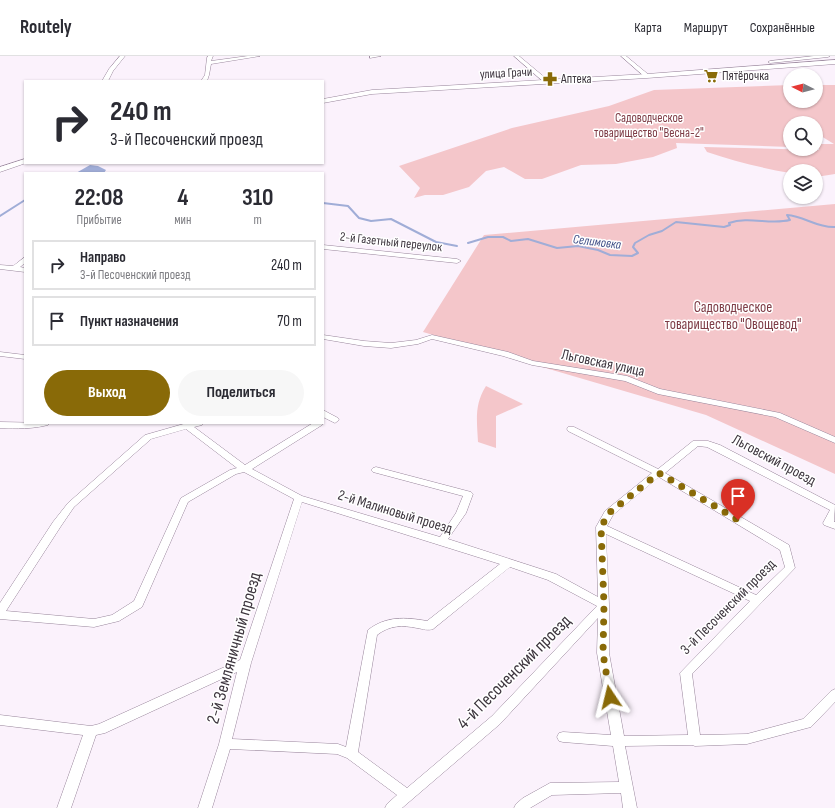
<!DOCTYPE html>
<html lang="ru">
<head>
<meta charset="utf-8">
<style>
	body { margin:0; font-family:"Sofia Sans Condensed",sans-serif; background:#f7f7f7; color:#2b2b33; height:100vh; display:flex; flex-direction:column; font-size:15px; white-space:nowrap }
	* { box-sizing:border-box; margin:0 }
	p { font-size:13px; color:#7c7c81 }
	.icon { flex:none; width:22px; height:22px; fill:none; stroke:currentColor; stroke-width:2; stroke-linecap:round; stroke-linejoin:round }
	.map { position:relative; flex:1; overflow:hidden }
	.drawer { position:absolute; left:24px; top:116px; width:300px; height:252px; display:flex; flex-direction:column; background:#fff; border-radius:0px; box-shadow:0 1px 3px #0004 }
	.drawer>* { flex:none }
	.top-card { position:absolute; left:24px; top:24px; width:300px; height:84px; border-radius:0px; box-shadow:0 1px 3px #0004; background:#fff; color:#2b2b33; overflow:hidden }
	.needle { width:26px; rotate:276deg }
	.controls { position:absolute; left:783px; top:12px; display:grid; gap:8px }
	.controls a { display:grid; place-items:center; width:40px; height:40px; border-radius:50%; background:#fff; box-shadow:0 1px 3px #0004; font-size:20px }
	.pin { position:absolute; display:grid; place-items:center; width:34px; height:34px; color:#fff; margin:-41px -17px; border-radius:50% 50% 50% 0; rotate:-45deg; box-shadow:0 0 4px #0007 }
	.pin .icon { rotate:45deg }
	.me { position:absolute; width:44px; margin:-22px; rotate:350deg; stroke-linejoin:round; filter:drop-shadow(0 0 3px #0008) }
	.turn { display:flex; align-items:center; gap:14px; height:84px; padding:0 20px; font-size:18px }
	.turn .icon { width:52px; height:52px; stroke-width:2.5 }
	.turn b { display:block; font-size:28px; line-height:34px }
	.eta { display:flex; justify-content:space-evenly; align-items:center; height:68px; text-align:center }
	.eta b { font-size:24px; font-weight:700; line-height:28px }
	.button { display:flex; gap:8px; margin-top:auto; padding:8px 20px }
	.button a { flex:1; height:46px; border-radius:24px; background:#896a08; color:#fff; font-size:16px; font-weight:700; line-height:46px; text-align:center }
	.button a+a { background:#f7f7f7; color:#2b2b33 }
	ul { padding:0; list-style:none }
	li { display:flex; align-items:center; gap:12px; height:50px; margin:0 8px 6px; padding:0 12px; border:2px solid #e1e1e2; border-radius:0px }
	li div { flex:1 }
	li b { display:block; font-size:15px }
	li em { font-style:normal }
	header { display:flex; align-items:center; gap:24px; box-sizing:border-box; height:56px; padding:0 20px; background:#fff; border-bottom:1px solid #e1e1e2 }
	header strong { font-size:19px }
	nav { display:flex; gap:22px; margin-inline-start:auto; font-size:14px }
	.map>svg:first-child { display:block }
	.green { fill:#f4c6ca }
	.water { fill:#a0add7 }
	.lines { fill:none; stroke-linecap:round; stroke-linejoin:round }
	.stream { stroke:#a0add7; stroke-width:2 }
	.minor-casing { stroke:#98859b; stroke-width:1 }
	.tertiary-casing { stroke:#98859b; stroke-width:1 }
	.minor { fill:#fff; fill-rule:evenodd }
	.tertiary { fill:#fff; fill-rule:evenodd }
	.route { stroke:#896a08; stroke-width:7; stroke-dasharray:0 12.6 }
	.labels { text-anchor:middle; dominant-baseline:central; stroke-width:3; stroke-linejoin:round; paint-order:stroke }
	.far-street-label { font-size:13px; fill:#3e363f; stroke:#fff }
	.far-poi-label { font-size:13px; fill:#3e363f; stroke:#fff; text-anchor:start }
	.far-park-label { font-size:13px; fill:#7e3c46; stroke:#fff }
	.far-water-label { font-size:13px; font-style:italic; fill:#425188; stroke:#fff }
	.park-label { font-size:15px; fill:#7e3c46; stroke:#fff }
	.street-label { font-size:15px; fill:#3e363f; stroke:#fff }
	.near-street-label { font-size:18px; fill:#3e363f; stroke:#fff }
</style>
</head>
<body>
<header>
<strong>Routely</strong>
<nav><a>Карта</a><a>Маршрут</a><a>Сохранённые</a></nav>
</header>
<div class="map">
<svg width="835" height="752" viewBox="0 0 835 752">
	<rect width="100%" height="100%" fill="#fbf2fc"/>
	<g class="green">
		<path d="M790,29V45H816V29H835V118L816,121V115H790V117C761,112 734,105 707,96L704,91L819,94V92H816V83L820,88H834L821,80L816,81V67H790V91L676,87L677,92L653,101L616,108L581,109L542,123H525L504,111L486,115L469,131L443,139H425L414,142L420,132L399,110L512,72L609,50L654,34Z"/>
		<polygon points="835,148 835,418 706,359 423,276 484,179"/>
		<path d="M486,330L523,348L496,360V392L478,386C477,365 474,349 486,330Z"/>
	</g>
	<polygon class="water" points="90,109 98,110 106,114 104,117 76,117"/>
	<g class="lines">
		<g class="stream">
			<polyline points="323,147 348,150 359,162 371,165 391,163 436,186 457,190"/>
			<polyline points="0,160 25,144"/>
			<path d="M468,187L488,181H503L511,185L528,183L557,192L578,190L598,194L610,199L632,200L638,197L633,191L635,187L649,179L662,175L676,166L724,171L730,169L729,167C749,160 770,169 790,164L787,159C804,160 817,172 835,171"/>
		</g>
		<defs>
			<g id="minor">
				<polygon points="120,0 125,0 113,15 108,25 102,25 109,13"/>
				<polygon points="208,0 213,0 211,5 248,0 260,0 211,8 209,19 207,25 201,25 205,19 207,2"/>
				<polygon points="370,0 381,0 370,2"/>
				<polygon points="514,0 519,0 549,25 549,27 545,27"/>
				<polygon points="621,0 626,0 649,19 649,21 645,21"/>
				<polygon points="814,0 830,0 828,1 770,7 768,6 770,5"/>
				<polygon points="323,189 457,203 461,205 457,207 323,193"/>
				<polygon points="25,201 25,207 20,211 25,212 25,216 0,213 0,209 13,210"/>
				<polygon points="323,279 364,285 391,287 416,284 432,279 508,296 533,305 627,320 660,333 780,357 835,381 835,387 775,361 658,338 625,325 532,309 503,300 432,283 418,288 391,292 364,290 323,283"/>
				<polygon points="0,296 25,299 25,303 0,300"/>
				<polygon points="323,354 338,362 339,364 335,367 323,361"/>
				<path d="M0,366L49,367L48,369C32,373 17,373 0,372Z"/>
				<path d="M323,366V367L322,369L252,413L302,440L440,481L456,457L463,440L373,416L371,414L373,412L376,411L471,436L473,438L466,457L448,483L556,518L598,541L596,471L605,455L652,417L568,375L567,373L568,371H574L658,413L693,385H708L720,389L835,449L834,466H835V473L824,469L823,467L830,454L707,391L698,390L665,417L789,489L795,512L692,618L700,679L747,678L803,663L831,635L835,633V646L811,671L807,672L747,688L695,690L692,689L625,690L637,752H623L621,737L552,739L530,752H514L516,748L523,742L550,727L619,726L613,690L563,686L559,685L557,681L559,677L563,676L611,679L597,597L598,562L500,668L402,752H385L387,748L397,739L347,702L337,698L230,693L212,752H198L219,688L237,616L105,677L96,679L71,752H57L83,679L0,669V659L91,670L99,668L240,604L294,443L244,416L236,418L188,446L142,551L119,565L94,571L0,563V547L53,466L68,447L145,379L187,367H203L202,369L194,371L245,409L313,367ZM186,373L237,412L230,414L181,442L134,545L112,559L94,563L6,555L61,470L74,451L151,383ZM659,421L780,494L785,511L756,539L607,470L613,459ZM302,446L500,508L427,565C405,561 386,560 368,574L346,691L338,688L232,683L251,607ZM606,478L750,545L680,617L688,679L624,680L609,597V549ZM510,511L548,524L597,550L492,660L407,732L358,696L377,579C390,569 402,569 417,572C423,573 428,575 433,573Z"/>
			</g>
			<g id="tertiary">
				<polygon points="835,4 835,8 647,22 372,38 323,47 323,43 372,34 647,18"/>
				<polygon points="25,103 26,107 0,116 0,111"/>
			</g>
		</defs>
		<use href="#minor" class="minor-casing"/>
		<use href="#tertiary" class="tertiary-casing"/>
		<use href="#minor" class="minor"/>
		<use href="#tertiary" class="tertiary"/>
	</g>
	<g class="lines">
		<polyline class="route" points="610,641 603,597 604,549 601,471 609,457 659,417 738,464"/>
	</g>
	<defs>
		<symbol id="supermarket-bare" viewBox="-9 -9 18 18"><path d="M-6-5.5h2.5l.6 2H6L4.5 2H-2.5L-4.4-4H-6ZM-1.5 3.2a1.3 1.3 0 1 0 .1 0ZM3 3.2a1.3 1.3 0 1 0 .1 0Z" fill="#896a08" stroke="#fff" stroke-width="2.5" paint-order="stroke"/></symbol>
		<symbol id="pharmacy-bare" viewBox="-9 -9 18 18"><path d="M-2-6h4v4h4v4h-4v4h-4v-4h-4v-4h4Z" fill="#896a08" stroke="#fff" stroke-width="2.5" paint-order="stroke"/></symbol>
	</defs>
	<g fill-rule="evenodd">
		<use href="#supermarket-bare" x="701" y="10" width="20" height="20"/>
		<use href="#pharmacy-bare" x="540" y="13" width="20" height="20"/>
	</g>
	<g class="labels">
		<g class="far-street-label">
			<text transform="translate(506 17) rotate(-3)">улица Грачи</text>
			<text transform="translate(391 186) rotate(6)">2-й Газетный переулок</text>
		</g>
		<g class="far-poi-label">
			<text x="722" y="20">Пятёрочка</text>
			<text x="561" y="23">Аптека</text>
		</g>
		<g class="far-park-label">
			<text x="649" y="62">Садоводческое<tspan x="649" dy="15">товарищество "Весна-2"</tspan></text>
		</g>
		<g class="far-water-label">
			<text transform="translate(597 186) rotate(7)">Селимовка</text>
		</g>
		<g class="park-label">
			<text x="733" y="251">Садоводческое<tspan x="733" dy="17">товарищество "Овощевод"</tspan></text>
		</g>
		<g class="street-label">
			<text transform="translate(603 307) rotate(12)">Льговская улица</text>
			<text transform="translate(774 404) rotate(28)">Льговский проезд</text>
			<text transform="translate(395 456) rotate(17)">2-й Малиновый проезд</text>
			<text transform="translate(728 551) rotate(-45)">3-й Песоченский проезд</text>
		</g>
		<g class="near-street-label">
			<text transform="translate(234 592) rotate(-74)">2-й Земляничный проезд</text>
			<text transform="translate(514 616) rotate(-45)">4-й Песоченский проезд</text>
		</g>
	</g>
</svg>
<div class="controls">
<a><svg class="needle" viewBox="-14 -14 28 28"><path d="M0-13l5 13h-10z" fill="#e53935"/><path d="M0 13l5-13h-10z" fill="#7c7c81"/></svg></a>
<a><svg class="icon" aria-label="search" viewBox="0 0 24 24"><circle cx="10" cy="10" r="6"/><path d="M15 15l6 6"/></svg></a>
<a><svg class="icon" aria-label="layers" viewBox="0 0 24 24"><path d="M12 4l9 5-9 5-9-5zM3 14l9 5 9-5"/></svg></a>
</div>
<div class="pin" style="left:738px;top:464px;background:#d93025"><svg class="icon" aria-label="arrive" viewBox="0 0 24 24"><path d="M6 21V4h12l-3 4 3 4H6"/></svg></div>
<svg class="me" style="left:610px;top:641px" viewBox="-20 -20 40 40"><path d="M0-17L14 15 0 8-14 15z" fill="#896a08" stroke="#fff" stroke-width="4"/></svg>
<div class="top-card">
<div class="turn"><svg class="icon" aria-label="right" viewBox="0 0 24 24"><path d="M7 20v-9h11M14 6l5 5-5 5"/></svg><div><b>240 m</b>3-й Песоченский проезд</div></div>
</div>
<section class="drawer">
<div class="eta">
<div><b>22:08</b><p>Прибытие</p></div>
<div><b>4</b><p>мин</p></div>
<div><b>310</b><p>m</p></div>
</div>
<ul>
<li><svg class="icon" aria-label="right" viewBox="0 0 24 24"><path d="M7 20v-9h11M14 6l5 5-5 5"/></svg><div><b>Направо</b><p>3-й Песоченский проезд</p></div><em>240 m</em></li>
<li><svg class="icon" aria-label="arrive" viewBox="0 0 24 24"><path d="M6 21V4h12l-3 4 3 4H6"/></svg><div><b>Пункт назначения</b></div><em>70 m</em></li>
</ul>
<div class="button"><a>Выход</a><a>Поделиться</a></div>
</section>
</div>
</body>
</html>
